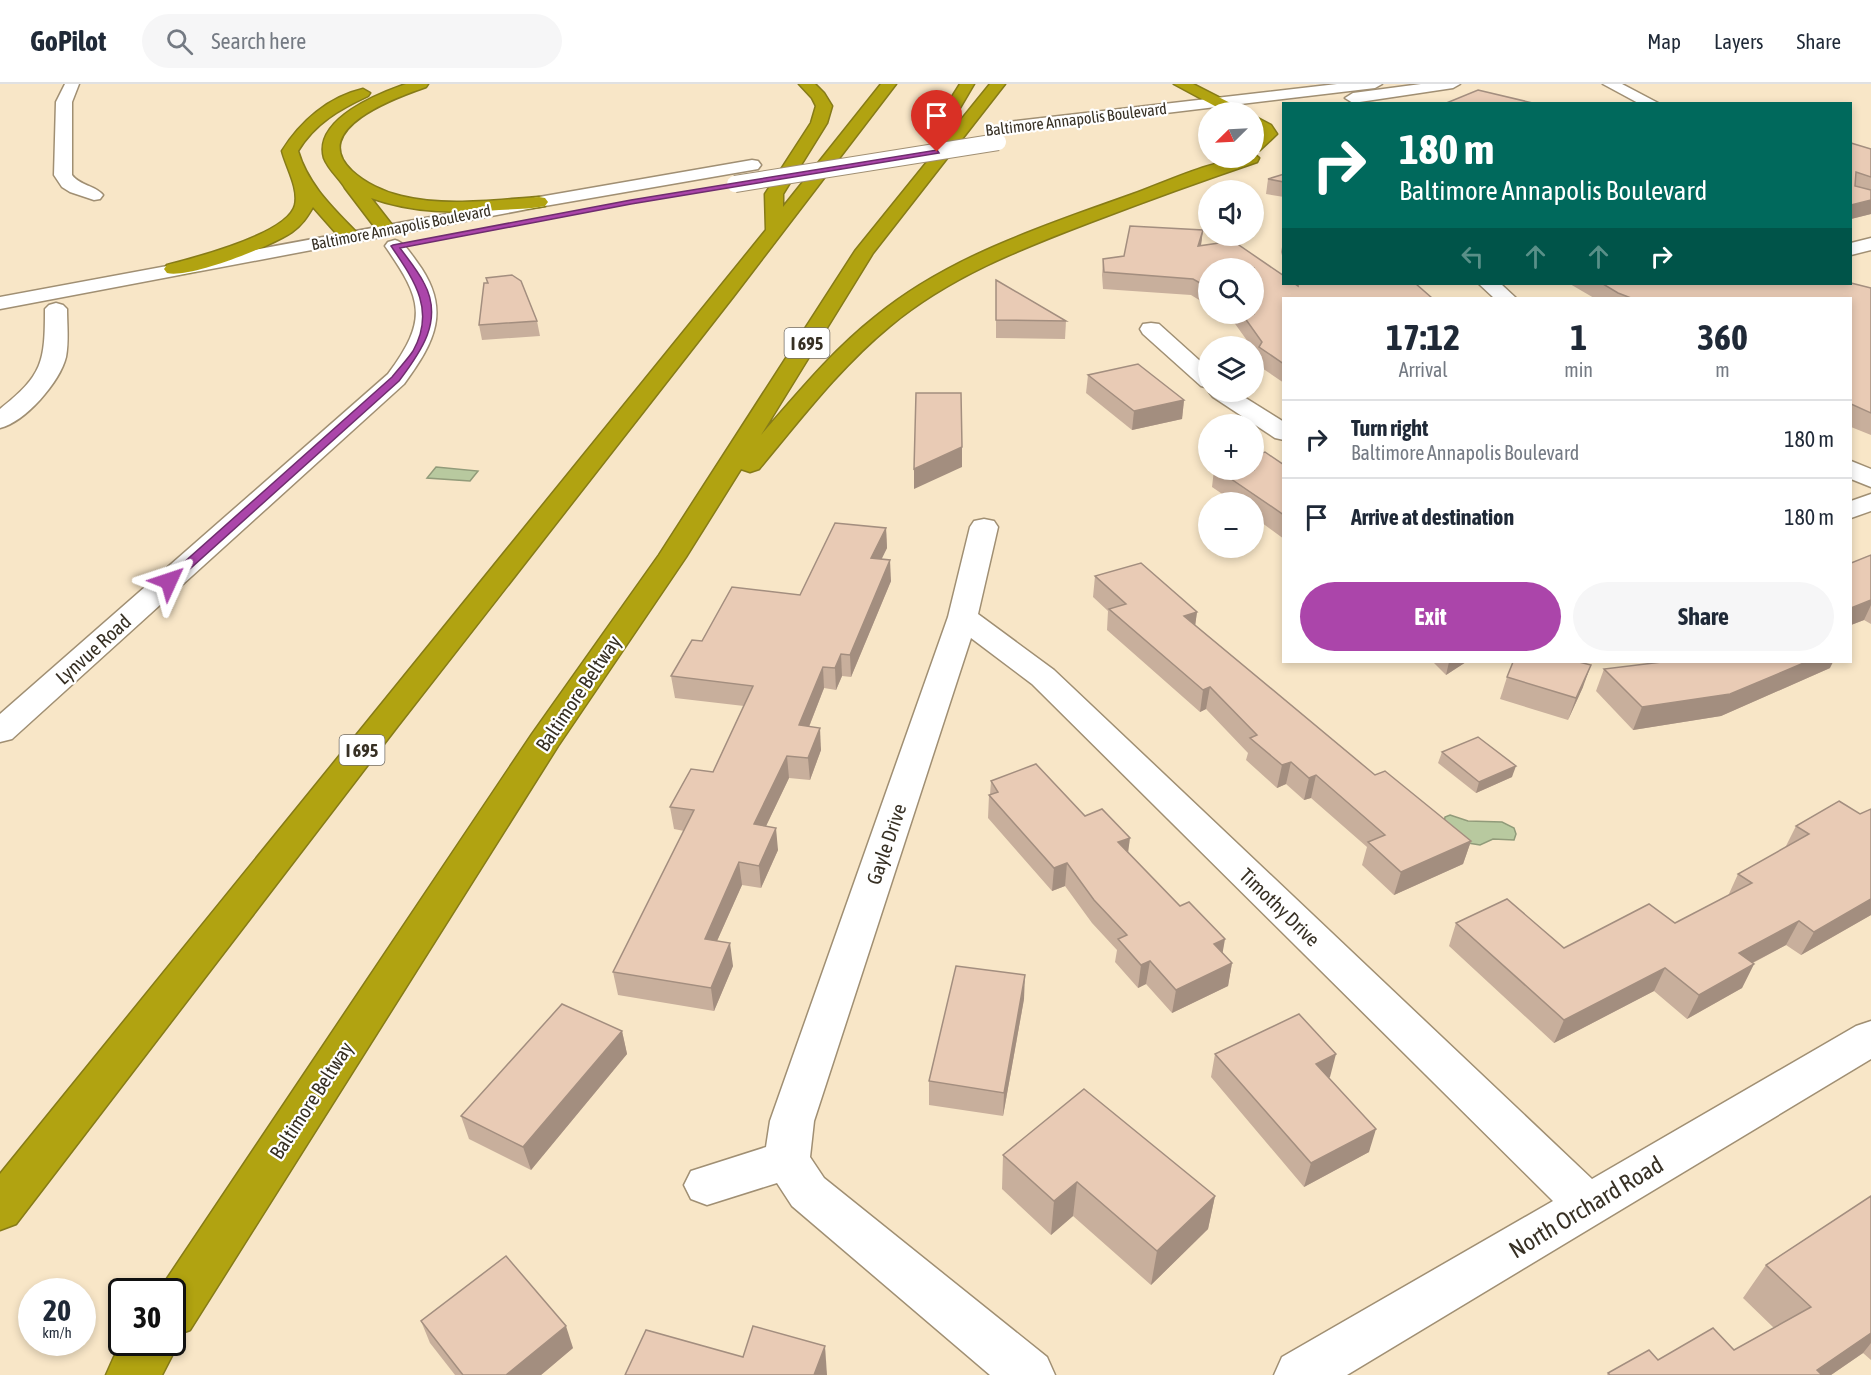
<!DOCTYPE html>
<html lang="en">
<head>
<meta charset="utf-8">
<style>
	body { margin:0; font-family:"Asap Condensed",sans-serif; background:#f6f6f7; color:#1f2937; height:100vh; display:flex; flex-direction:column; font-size:22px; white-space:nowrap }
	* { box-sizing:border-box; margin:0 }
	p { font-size:20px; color:#747a83 }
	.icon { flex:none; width:33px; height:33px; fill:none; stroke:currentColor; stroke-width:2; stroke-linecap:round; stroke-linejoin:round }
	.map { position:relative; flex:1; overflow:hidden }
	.drawer { position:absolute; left:1282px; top:213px; width:570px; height:366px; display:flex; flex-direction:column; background:#fff; border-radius:0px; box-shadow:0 3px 9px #0003 }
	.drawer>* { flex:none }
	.banner { position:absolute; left:1282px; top:18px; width:570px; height:183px; border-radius:0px; box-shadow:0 3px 9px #0003; background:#00695c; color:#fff; overflow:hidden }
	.needle { width:39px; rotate:246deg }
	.fabs { position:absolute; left:1198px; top:18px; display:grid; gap:12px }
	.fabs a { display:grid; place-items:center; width:66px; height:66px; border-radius:50%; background:#fff; box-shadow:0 3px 9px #0003; font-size:30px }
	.speed { position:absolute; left:18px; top:1194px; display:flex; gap:12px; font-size:30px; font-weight:700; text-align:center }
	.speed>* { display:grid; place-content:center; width:78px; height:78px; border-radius:50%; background:#fff; box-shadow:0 3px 9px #0003; line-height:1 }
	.speed small { font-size:15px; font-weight:400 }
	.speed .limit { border:3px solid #111; border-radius:9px; background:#fff; color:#111 }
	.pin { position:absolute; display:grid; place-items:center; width:51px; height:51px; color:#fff; margin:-62px -26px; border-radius:50% 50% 50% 0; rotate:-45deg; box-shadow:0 0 6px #0007 }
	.pin .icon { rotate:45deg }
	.me { position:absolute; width:66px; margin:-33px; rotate:48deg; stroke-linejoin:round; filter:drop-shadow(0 0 4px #0008) }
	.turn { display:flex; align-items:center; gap:21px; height:126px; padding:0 18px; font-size:27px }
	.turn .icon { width:78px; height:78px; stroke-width:2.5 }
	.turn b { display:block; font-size:42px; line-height:51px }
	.lanes { display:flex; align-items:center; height:57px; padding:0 18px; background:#0003; justify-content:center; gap:30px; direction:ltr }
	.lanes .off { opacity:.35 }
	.eta { display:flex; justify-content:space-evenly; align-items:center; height:102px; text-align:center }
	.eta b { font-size:36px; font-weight:700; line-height:42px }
	.action { display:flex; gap:12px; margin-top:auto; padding:12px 18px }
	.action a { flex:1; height:69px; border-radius:36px; background:#ab45aa; color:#fff; font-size:24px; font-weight:700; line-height:69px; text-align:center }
	.action a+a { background:#f6f6f7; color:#1f2937 }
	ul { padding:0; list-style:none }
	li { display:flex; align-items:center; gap:18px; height:78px; padding:0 18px; border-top:2px solid #e0e1e3 }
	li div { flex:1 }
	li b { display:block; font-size:22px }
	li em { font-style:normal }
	header { display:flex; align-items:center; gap:36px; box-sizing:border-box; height:84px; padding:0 30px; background:#fff; border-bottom:2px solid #e0e1e3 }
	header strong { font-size:28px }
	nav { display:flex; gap:33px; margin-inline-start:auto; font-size:21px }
	.search { width:420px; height:54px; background:#f6f6f7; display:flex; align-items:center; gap:15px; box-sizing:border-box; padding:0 21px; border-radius:33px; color:#747a83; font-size:22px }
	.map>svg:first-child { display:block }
	.water { fill:#b8c99f; stroke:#919b7a; stroke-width:1.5 }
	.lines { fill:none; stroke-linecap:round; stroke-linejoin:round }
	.street-casing { stroke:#a08f73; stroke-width:3 }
	.secondary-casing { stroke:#a08f73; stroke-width:3 }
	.highway-casing { stroke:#867b18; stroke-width:3 }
	.street { fill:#fff; fill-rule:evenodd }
	.secondary { fill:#fff; fill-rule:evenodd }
	.highway { fill:#b1a311; fill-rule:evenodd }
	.secondary-bridge-casing { stroke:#a08f73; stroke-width:18; stroke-linecap:butt }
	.secondary-bridge { stroke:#fff; stroke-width:16 }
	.wall { fill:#c8af9c }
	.shaded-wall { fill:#a38e7f }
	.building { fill:#e9cbb5; stroke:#a38e7f; stroke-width:1.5 }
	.route { fill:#ab45aa; stroke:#6f2d6e; stroke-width:1.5 }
	.labels { text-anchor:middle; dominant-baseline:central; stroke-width:4.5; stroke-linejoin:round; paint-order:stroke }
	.far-street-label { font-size:16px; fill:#373024; stroke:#fff }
	.shield { fill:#fff; stroke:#736e66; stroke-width:1.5 }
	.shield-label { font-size:18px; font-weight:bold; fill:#373024 }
	.street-label { font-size:20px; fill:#373024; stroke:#fff }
	.near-street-label { font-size:24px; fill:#373024; stroke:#fff }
</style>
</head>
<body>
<header>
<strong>GoPilot</strong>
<div class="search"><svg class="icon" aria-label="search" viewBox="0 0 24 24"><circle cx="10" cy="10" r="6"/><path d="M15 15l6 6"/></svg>Search here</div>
<nav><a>Map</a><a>Layers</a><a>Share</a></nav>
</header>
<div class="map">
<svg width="1871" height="1291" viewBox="0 0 1871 1291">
	<rect width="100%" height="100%" fill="#f8e6c7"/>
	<g class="water">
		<polygon points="436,383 478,387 470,397 427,394"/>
		<polygon points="1450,731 1468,737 1502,738 1514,744 1516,750 1514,756 1493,755 1480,761 1468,759 1444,739 1445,733"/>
	</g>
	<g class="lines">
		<defs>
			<g id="street">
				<path d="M65,0H79L72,18V91C80,102 95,101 103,111L100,115L94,116L70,108L62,103L54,91L56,18Z"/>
				<polygon points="1871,154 1871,166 1851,171 1851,159"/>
				<path d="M395,156C405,159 411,170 417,178C452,225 435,258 404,300L12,655L0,658V630L388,290C429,235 422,215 385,162L388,158Z"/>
				<path d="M56,219L63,221L67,225C67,241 69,257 66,273C60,298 25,338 0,344V325C43,291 45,278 45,225L49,221Z"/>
				<polygon points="1151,239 1159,240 1209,285 1209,304 1201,302 1143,250 1140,245 1143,240"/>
				<polygon points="1209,308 1236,308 1284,338 1284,356 1275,354 1213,313"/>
				<polygon points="1871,410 1871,427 1851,434 1851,417"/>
				<polygon points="984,435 994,437 998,443 978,530 1054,586 1592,1095 1856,942 1871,937 1871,975 1347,1291 1274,1291 1282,1273 1553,1117 1032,600 971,554 814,1037 810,1073 824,1094 1047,1273 1055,1291 990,1291 792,1122 777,1099 707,1121 691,1115 684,1101 691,1087 766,1063 770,1037 948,533 970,443 974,437"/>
			</g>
			<g id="secondary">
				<polygon points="1337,0 1382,0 1375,4 1008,48 1000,43 1008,38"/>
				<polygon points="1421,0 1460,0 1453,4 1353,19 1345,14 1353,9"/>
				<polygon points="1603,0 1622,0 1660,20 1640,20"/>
				<polygon points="752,76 758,77 761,81 758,85 539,123 0,225 0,213 539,113"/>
				<polygon points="1479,200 1501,200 1516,214 1494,214"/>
				<polygon points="1851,377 1871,385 1871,403 1851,395"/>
			</g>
			<g id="highway">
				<path d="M406,0H428L426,3C397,13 307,45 352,87C365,99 384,108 401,112C445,123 494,116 539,113L545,114L548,118L545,122C531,125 514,125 499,126C456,129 413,129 371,114L396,146L394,150H380L345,104C340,95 328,85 324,74C313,35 380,9 406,0Z"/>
				<polygon points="799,0 815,0 824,9 832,22 827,39 783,110 783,123 881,0 896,0 733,213 397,643 16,1140 0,1146 0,1090 766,146 765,110 811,39 816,22 812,14"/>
				<polygon points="960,0 974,0 944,51 932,51 930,48"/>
				<path d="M990,0H1005L873,169L761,351C797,310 832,267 875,233C949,172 1044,142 1133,110C1169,97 1215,74 1254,74V70L1259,74L1257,78C1201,97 1146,117 1091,138C1020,165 949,193 890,242C840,283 800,336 759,385L750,388L741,385L686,473L558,662L190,1246L176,1251L179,1258L162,1291H106L114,1273L124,1258H172V1208H158L532,650L659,471L855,167Z"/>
				<polygon points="1174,0 1193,0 1242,25 1245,28 1226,28"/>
				<path d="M363,5L370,9L368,12C340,25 315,39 298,67C308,101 333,124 357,149L360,153L357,157H343L313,123C307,133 302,141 292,148C272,162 189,195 167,189L164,185L167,181C194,174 288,150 295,121C299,104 286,83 282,67C300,38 328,13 363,5Z"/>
				<polygon points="1254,32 1271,41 1277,50 1260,66 1254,68 1254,55 1260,49 1254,44"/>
			</g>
		</defs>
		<use href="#street" class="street-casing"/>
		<use href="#secondary" class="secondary-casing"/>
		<use href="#highway" class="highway-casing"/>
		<use href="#street" class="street"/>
		<use href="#secondary" class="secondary"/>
		<use href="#highway" class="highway"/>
		<defs>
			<polyline id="secondary-bridge" points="735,100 998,58"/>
		</defs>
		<use href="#secondary-bridge" class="secondary-bridge-casing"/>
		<use href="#secondary-bridge" class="secondary-bridge"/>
	</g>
	<g class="wall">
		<polygon points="1851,59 1871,65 1871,130 1851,135"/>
		<polygon points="1284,90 1284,113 1266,110 1268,95"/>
		<polygon points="1203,146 1201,161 1284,200 1416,200 1284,214 1284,299 1256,280 1258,272 1254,267 1254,262 1251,262 1233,237 1220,230 1254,230 1209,184 1209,222 1191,211 1103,205 1102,191 1103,175 1124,172"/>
		<polygon points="1284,153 1284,178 1281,168"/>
		<polygon points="486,194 537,237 540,252 482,256 479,241 487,199"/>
		<polygon points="996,196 1066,237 1065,255 996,254"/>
		<polygon points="1851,199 1871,204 1871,351 1851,343 1851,214 1594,214 1570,200"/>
		<polygon points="1088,291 1184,316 1182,335 1132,346 1086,309"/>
		<polygon points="1284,381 1284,455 1254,433 1254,418 1234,418 1212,403 1214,386 1254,386"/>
		<polygon points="886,444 887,464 881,475 891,497 851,593 842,592 836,606 824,604 809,643 821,666 810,696 789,694 766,742 778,766 761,804 742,801 717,857 733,882 714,927 618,911 613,888 684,747 674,745 670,723 713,688 744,622 675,614 671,592 702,557 800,511"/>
		<polygon points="1871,471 1871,540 1864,536 1851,541 1851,479"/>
		<polygon points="1095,492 1197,528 1195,541 1375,691 1471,757 1463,780 1394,811 1362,781 1367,763 1311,714 1304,716 1286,700 1277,704 1246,676 1248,669 1206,625 1200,628 1107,546 1108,527 1093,513"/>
		<polygon points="1433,578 1466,578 1446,591"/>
		<polygon points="1830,584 1721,632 1633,646 1596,607 1604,585"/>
		<polygon points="1507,593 1583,603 1568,636 1500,615"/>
		<polygon points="1442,668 1512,693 1476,709 1438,679"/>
		<polygon points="991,697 1085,732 1128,768 1232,879 1228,902 1172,929 1146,900 1138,904 1115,878 1117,866 1092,839 1065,802 1052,807 988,734 989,711 990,711"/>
		<polygon points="1871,725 1871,831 1801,871 1786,861 1753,879 1754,880 1742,904 1687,935 1654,907 1554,959 1449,862 1456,839 1564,864 1675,839 1728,812 1738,790 1785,764 1796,742 1860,730"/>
		<polygon points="1024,915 1003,1032 929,1021 929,997"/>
		<polygon points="622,947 627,970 531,1086 469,1055 461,1032"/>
		<polygon points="1215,970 1330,993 1329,994 1369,1068 1304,1103 1211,993"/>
		<polygon points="1003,1071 1215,1112 1208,1145 1151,1201 1073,1132 1051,1151 1002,1105"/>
		<polygon points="1871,1112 1871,1276 1863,1269 1831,1291 1607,1291 1608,1289 1658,1276 1734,1266 1774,1244 1743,1214 1766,1181"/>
		<polygon points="421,1237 573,1264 541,1291 455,1291 430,1259"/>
	</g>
	<g class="shaded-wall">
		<polygon points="1871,116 1871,130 1851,135 1851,121"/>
		<polygon points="1203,146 1201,161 1198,162"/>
		<polygon points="1184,316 1182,335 1132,346 1134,327"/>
		<polygon points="962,363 962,383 914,405 914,385"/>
		<polygon points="886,444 887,464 872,495 871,474"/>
		<polygon points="890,476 891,497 851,593 850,571"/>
		<polygon points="1871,516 1871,521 1864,536 1851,541 1851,524"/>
		<polygon points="1197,528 1194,550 1184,532"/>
		<polygon points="841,570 842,592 836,606 835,584"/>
		<polygon points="1449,578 1466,578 1446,591"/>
		<polygon points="1806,578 1833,578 1830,584 1721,632 1633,646 1642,623"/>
		<polygon points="1591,581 1583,603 1568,636 1576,614"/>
		<polygon points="823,583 824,604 801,663 799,641"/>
		<polygon points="1210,603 1206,625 1200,628 1203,606"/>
		<polygon points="820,644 821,666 810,696 808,674"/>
		<polygon points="787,672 789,694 756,763 754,740"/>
		<polygon points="1291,678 1286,700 1277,704 1282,681"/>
		<polygon points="1516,682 1512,693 1476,709 1479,698"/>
		<polygon points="1316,691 1311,714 1304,716 1309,694"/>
		<polygon points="776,744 778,766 761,804 759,782"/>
		<polygon points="1130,754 1127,777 1118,758"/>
		<polygon points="1471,757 1463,780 1394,811 1401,788"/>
		<polygon points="739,778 742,801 708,877 705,855"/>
		<polygon points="1067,779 1065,802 1052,807 1054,784"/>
		<polygon points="1871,815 1871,831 1801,871 1814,848"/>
		<polygon points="1799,837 1786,861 1727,892 1739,869"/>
		<polygon points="1225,855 1221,878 1214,860"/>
		<polygon points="730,859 733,882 714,927 711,904"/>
		<polygon points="1150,877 1146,900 1138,904 1141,881"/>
		<polygon points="1232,879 1228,902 1172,929 1176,906"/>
		<polygon points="1754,880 1742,904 1687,935 1699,911"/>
		<polygon points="1665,884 1654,907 1554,959 1564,936"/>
		<polygon points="1025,891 1024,915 1003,1032 1004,1009"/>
		<polygon points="622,947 627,970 531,1086 523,1063"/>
		<polygon points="1336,970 1330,993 1310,1003 1316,980"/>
		<polygon points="1376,1045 1369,1068 1304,1103 1311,1079"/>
		<polygon points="1077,1098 1073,1132 1051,1151 1054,1117"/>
		<polygon points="1215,1112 1208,1145 1151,1201 1157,1167"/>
		<polygon points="566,1242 573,1264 541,1291 506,1291"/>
		<polygon points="1871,1249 1871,1259 1863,1269 1831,1291 1813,1291 1817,1286"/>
		<polygon points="825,1262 827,1291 814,1291"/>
	</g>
	<g class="building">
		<polygon points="1478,6 1537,20 1444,20"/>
		<polygon points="1851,59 1871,65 1871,93 1856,88 1855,102 1871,106 1871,116 1851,121"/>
		<polygon points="1284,90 1284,98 1268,95"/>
		<polygon points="1130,142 1203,146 1198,162 1233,157 1284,192 1284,200 1295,200 1298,202 1298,200 1416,200 1432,214 1284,214 1284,280 1259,263 1262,258 1242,230 1254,230 1254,184 1209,184 1209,204 1193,195 1104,188 1103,175 1124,172"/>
		<polygon points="512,191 521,197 537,237 479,241 484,199 488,199 486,194"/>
		<polygon points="996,196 1066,237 996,236"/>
		<polygon points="1851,199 1871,204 1871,329 1851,320 1851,214 1631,214 1618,209 1603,200"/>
		<polygon points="1138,280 1184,316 1134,327 1088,291"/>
		<polygon points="916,309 961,309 962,363 914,385"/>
		<polygon points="1265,368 1284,381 1284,431 1218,386 1254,386 1254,372"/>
		<polygon points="835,439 886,444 871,474 890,476 850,571 841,570 835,584 823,583 799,641 820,644 808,674 787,672 754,740 776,744 759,782 739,778 705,855 730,859 711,904 613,888 694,726 670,723 691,685 713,688 753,602 671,592 692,556 702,557 732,503 800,511"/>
		<polygon points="1871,471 1871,516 1851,524 1851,479"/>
		<polygon points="1141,479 1197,528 1184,532 1375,691 1385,687 1471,757 1401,788 1368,758 1385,751 1316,691 1309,694 1291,678 1282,681 1250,654 1257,651 1210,603 1203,606 1109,525 1126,520 1095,492"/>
		<polygon points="1513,578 1579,578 1591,581 1576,614 1507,593"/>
		<polygon points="1662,578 1806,578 1730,610 1642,623 1604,585"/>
		<polygon points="1478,653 1516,682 1479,698 1442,668"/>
		<polygon points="1036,680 1085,732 1102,725 1130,754 1118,758 1180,822 1189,818 1225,855 1214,860 1232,879 1176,906 1150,877 1141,881 1118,855 1127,851 1094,816 1067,779 1054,784 989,711 998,708 991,697"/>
		<polygon points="1839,717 1860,730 1871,725 1871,815 1814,848 1799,837 1739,869 1754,880 1699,911 1665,884 1564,936 1456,839 1507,815 1564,864 1649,820 1675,839 1752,799 1738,790 1809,750 1796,742"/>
		<polygon points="956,882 1025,891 1004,1009 929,997"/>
		<polygon points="562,920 622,947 523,1063 461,1032"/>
		<polygon points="1299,930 1336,970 1316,980 1376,1045 1311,1079 1215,970"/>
		<polygon points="1084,1005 1215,1112 1157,1167 1077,1098 1054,1117 1003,1071"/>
		<polygon points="1871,1112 1871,1249 1817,1286 1822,1291 1610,1291 1608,1289 1649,1266 1658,1276 1713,1244 1734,1266 1811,1223 1766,1181"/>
		<polygon points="506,1172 566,1242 506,1291 463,1291 421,1237"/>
		<polygon points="753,1242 825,1262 814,1291 625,1291 646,1246 743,1273"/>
	</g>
	<path class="route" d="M937,66L939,69L631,120L400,164C408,175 418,187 424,199C444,236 421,268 399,297L173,500L169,501L163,497L392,293C399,284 407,276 413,267C436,226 414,196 391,162L393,161L631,116Z"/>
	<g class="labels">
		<g class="far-street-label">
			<text transform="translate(1076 35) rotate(-7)">Baltimore Annapolis Boulevard</text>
			<text transform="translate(401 143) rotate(-11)">Baltimore Annapolis Boulevard</text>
		</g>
		<g class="shield">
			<rect x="784.5" y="244" width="45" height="30" rx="4.5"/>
			<rect x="339.5" y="651" width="45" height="30" rx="4.5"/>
		</g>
		<g class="shield-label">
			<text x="807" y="259">I 695</text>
			<text x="362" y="666">I 695</text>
		</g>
		<g class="street-label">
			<text transform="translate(93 565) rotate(-42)">Lynvue Road</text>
			<text transform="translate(578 609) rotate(-56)">Baltimore Beltway</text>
			<text transform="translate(886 760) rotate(-71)">Gayle Drive</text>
			<text transform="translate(1280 823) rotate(44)">Timothy Drive</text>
			<text transform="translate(311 1016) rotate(-57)">Baltimore Beltway</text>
		</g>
		<g class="near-street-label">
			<text transform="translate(1586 1123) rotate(-31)">North Orchard Road</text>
		</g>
	</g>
</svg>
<div class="fabs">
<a><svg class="needle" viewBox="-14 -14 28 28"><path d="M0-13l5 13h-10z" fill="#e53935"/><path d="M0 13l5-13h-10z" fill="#747a83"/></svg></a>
<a><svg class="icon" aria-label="sound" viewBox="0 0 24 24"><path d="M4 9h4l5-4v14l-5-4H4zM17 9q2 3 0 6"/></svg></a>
<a><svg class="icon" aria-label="search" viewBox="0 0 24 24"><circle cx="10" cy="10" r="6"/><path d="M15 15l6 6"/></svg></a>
<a><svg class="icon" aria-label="layers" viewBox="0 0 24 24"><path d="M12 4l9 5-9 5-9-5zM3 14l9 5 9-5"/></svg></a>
<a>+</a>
<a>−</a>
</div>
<div class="speed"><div>20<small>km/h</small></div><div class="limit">30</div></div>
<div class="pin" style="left:937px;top:68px;background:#d93025"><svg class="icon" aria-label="arrive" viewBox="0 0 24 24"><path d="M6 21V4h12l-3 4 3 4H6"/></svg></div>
<svg class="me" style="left:169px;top:497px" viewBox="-20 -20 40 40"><path d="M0-17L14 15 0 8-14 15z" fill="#ab45aa" stroke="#fff" stroke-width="4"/></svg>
<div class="banner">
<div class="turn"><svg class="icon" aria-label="right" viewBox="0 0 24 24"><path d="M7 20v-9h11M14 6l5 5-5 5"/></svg><div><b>180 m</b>Baltimore Annapolis Boulevard</div></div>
<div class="lanes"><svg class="icon off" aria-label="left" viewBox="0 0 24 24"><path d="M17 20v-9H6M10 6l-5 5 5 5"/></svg><svg class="icon off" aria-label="ahead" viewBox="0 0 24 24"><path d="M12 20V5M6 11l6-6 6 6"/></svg><svg class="icon off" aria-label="ahead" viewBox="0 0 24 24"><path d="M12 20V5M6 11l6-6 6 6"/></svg><svg class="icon" aria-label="right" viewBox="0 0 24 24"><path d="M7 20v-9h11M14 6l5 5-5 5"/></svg></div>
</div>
<section class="drawer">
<div class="eta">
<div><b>17:12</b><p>Arrival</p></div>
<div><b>1</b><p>min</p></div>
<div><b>360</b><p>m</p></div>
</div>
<ul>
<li><svg class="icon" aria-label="right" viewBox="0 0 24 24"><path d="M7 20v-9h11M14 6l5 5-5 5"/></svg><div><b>Turn right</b><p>Baltimore Annapolis Boulevard</p></div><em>180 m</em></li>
<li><svg class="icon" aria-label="arrive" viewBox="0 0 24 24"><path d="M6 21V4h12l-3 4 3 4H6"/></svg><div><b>Arrive at destination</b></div><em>180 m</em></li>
</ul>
<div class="action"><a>Exit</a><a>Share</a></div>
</section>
</div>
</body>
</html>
